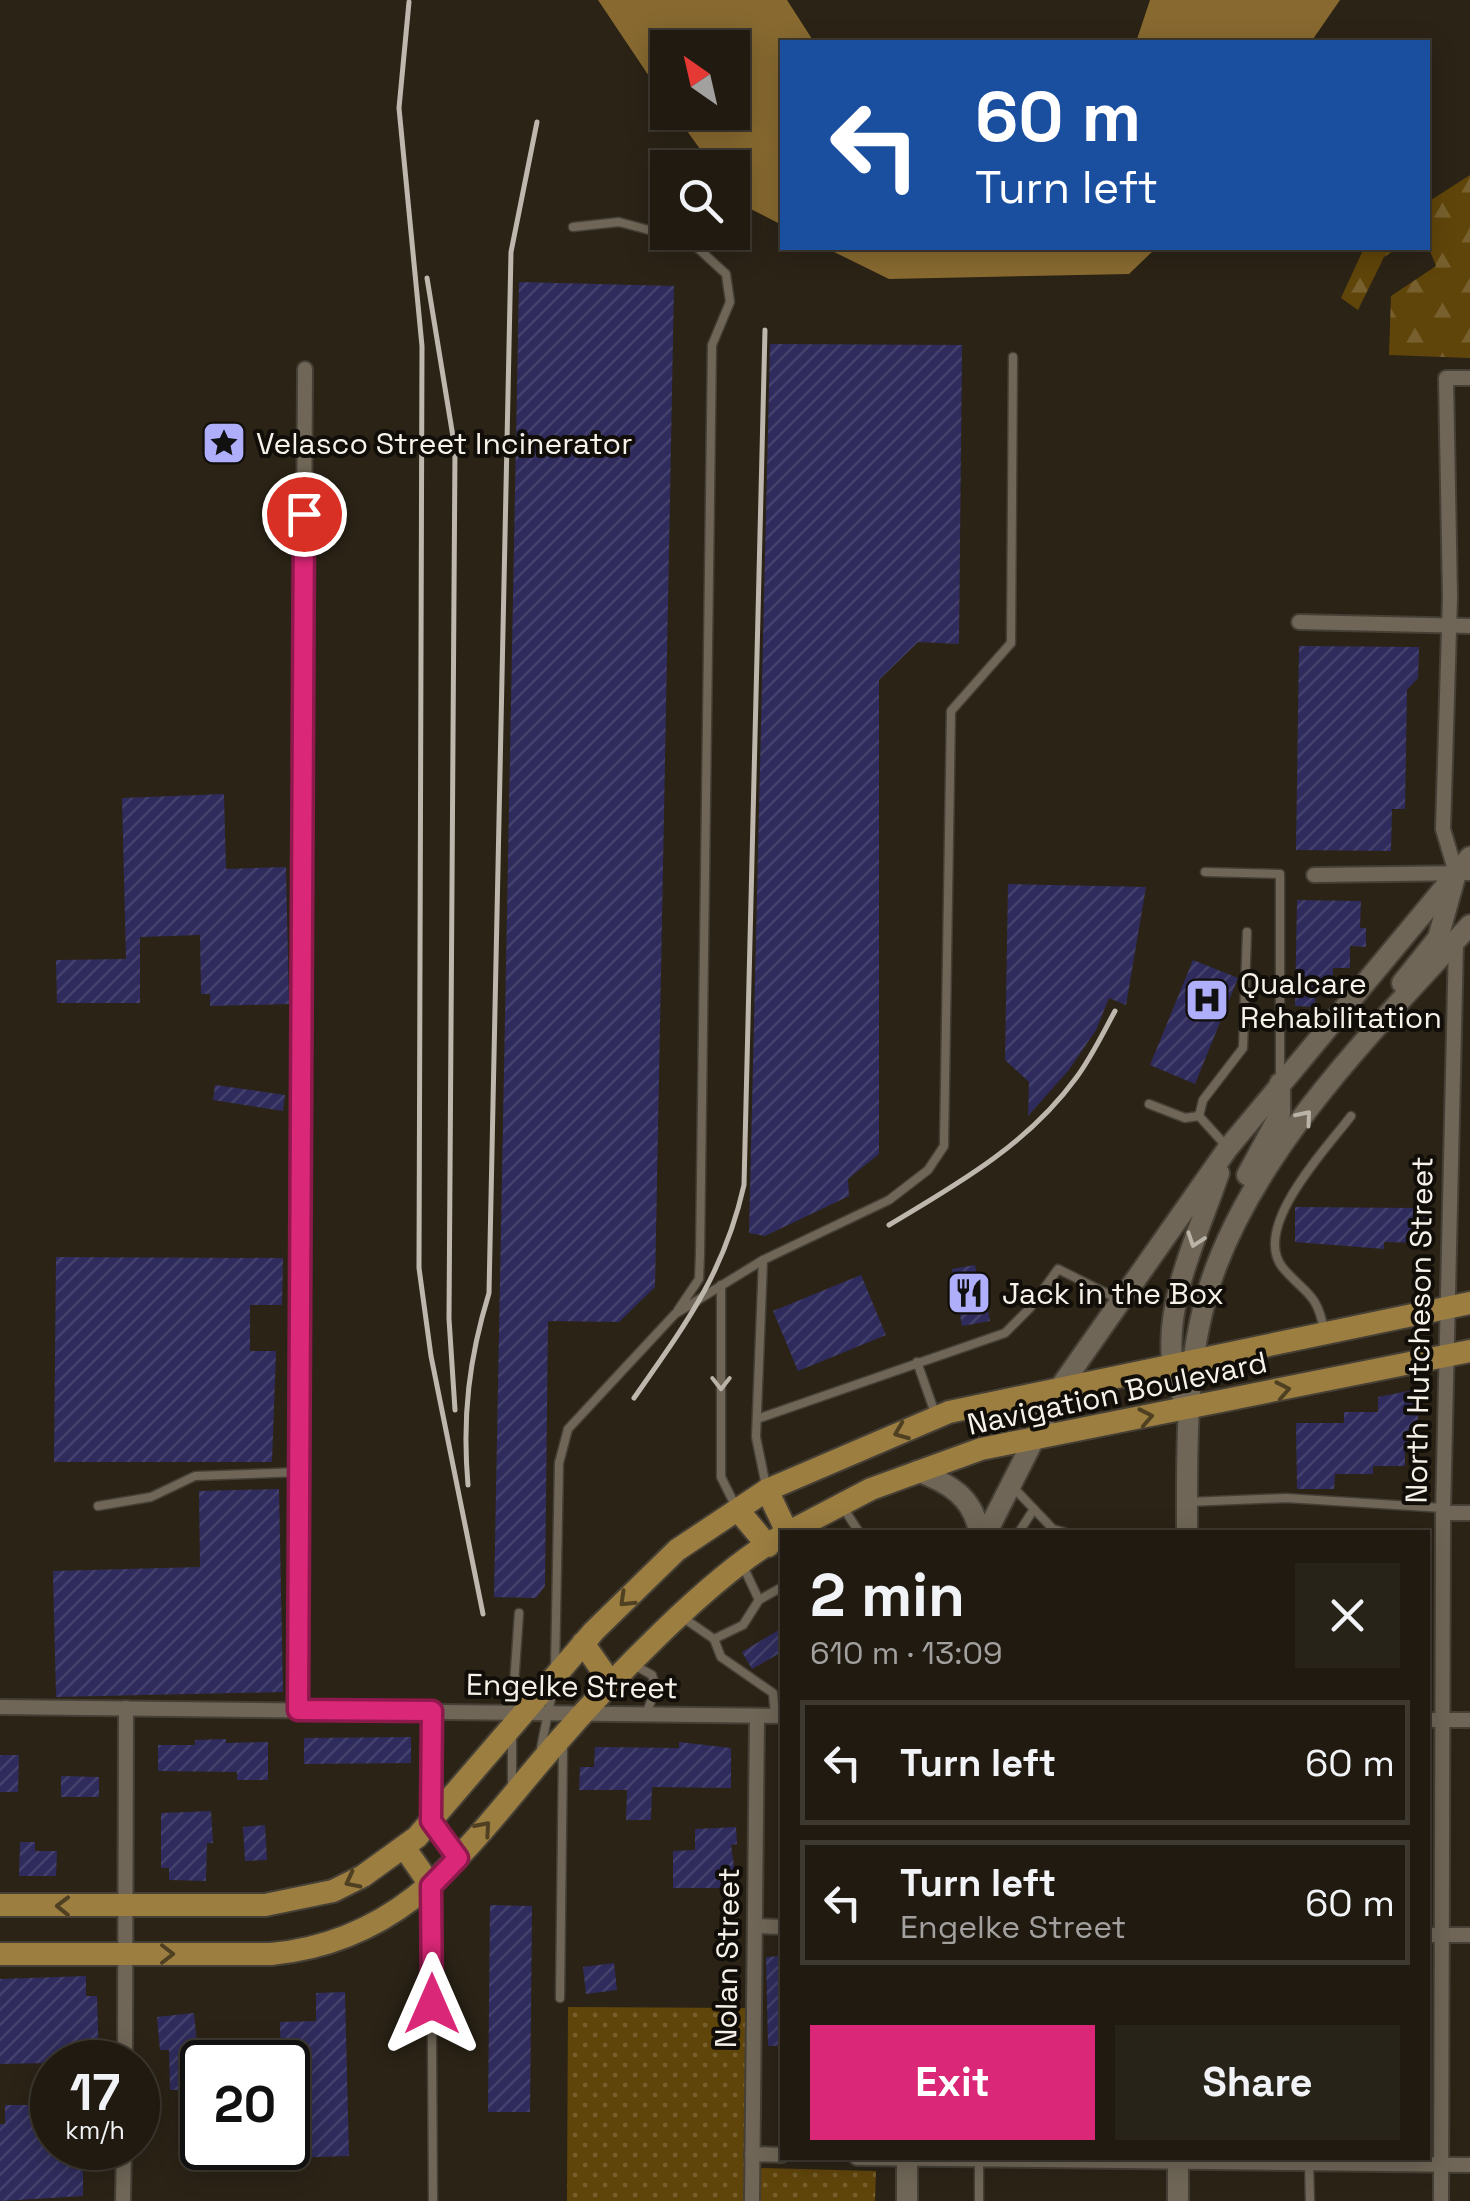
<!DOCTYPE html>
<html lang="en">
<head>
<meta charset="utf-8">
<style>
	body { margin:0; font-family:"Space Grotesk",sans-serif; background:#282319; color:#f1f3f6; height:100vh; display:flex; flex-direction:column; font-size:38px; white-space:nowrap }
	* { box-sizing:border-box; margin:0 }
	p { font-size:32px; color:#a2a19f }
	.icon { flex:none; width:55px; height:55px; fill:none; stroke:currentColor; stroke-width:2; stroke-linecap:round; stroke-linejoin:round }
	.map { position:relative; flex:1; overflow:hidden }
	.side { position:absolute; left:780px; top:1530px; width:650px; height:630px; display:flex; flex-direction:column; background:#201a10; border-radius:0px; box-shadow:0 5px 25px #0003,0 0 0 2px #3d3830 }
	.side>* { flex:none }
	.top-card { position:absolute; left:780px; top:40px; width:650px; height:210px; border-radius:0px; box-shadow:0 5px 25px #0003,0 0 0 2px #3d3830; background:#1a4fa0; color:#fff; overflow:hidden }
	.needle { width:65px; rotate:326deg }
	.buttons { position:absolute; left:650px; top:30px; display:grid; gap:20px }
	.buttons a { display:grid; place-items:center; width:100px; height:100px; border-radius:0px; background:#201a10; box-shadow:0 5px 25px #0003,0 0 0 2px #3d3830; font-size:50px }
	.speed { position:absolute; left:30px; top:2040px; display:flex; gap:20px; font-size:50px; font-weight:700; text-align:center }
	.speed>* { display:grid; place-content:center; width:130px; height:130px; border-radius:50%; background:#201a10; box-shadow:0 5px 25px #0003,0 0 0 2px #3d3830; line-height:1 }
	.speed small { font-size:25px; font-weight:400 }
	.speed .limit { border:5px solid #111; border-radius:15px; background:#fff; color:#111 }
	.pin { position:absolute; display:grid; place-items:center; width:85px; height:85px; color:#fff; margin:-42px; border:5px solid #fff; border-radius:50%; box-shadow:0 2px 10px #0007 }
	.me { position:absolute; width:110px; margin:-55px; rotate:0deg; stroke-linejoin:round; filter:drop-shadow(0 0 8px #0008) }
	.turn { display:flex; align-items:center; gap:35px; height:210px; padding:0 30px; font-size:45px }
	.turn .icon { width:130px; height:130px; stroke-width:2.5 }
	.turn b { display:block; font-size:70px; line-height:85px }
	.round { display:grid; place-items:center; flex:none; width:105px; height:105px; border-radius:0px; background:#282319 }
	.head { display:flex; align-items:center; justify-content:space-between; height:170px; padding:0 30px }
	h1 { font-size:60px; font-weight:800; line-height:75px }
	.primary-button { display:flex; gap:20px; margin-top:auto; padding:20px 30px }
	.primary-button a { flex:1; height:115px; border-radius:0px; background:#db2777; color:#fff; font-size:40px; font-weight:800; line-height:115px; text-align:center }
	.primary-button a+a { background:#282319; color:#f1f3f6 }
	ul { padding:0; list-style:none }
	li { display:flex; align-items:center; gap:30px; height:125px; margin:0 20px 15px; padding:0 10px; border:5px solid #3d3830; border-radius:0px }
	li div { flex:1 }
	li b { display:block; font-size:38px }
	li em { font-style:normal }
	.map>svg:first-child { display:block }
	.grass { fill:url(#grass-dots) }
	.forest { fill:url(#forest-firs) }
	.water { fill:#886a30 }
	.building { fill:url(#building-hatch) }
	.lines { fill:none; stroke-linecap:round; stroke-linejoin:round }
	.lane-casing { stroke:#453f35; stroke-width:11 }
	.street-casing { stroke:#453f35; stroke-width:18 }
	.secondary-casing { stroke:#453f35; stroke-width:24 }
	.primary-casing { stroke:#453f35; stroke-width:26 }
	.lane { stroke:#6f6657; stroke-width:8 }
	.street { stroke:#6f6657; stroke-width:14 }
	.secondary { stroke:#6f6657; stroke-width:20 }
	.primary { stroke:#9c7e41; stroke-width:22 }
	.rail { stroke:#bdb7ad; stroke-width:5 }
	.oneway { stroke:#bab3a7 }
	.oneway2 { stroke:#504022 }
	.route-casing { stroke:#8e194d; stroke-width:25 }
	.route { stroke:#db2777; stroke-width:18 }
	.labels { text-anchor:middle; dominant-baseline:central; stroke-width:8; stroke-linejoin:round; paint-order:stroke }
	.poi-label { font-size:30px; fill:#f7f2e9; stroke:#110d08; text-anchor:start }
	.street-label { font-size:30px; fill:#f7f2e9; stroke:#110d08 }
</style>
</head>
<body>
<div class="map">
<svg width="1470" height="2201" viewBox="0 0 1470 2201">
	<defs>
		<pattern id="grass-dots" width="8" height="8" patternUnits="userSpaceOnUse" patternTransform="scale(2.5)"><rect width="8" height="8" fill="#60450a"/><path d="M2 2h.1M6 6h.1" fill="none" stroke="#78602e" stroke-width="1.8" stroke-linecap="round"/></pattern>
		<pattern id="forest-firs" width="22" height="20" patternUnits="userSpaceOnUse" patternTransform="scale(2.5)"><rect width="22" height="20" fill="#60450a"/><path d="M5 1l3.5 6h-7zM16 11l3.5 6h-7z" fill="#78602e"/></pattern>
		<pattern id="building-hatch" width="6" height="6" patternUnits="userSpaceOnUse" patternTransform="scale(2.5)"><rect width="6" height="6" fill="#2f2c5d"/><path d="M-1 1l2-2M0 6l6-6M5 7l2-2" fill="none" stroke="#44416c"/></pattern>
	</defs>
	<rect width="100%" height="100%" fill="#2b2316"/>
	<g class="grass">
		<polygon points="568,2007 746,2008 744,2201 567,2201"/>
		<polygon points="759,2168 876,2171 875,2201 759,2201"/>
	</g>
	<g class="forest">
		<polygon points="1470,175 1470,358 1389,355 1391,296 1436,266 1428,246 1428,202"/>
		<polygon points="1364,248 1398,248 1384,257 1358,310 1341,298"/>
	</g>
	<g class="water">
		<polygon points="598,0 787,0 814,42 782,42 782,225 737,202 733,196 732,168 713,167 674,113 732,112 732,48 668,48 667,103"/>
		<polygon points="1150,0 1340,0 1311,42 1136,42"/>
		<polygon points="826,248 1156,248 1129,274 889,279"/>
	</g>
	<g class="building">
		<polygon points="519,282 674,286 655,1287 619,1322 548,1321 545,1586 536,1598 494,1597"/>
		<polygon points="770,344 962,345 959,644 918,642 879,680 879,1154 848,1179 849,1196 765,1236 749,1233"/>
		<polygon points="1299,646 1419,647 1418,678 1407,690 1405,809 1392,809 1391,851 1296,850"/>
		<polygon points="224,794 226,869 286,867 289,1004 210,1006 210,994 201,994 200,935 140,937 140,1003 57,1003 56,960 126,959 122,798"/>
		<polygon points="1008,884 1146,887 1126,1005 1109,998 1096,1030 1068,1071 1028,1116 1029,1082 1005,1060"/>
		<polygon points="1297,900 1361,901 1360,928 1366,928 1366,947 1350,946 1350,968 1333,968 1333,987 1316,986 1315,1007 1295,1006"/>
		<polygon points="1193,960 1238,978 1195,1084 1150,1065"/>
		<polygon points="215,1085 285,1095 283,1111 213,1100"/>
		<polygon points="1295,1207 1418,1208 1418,1215 1427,1215 1427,1243 1384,1242 1384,1249 1295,1242"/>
		<polygon points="56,1257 283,1258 282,1305 250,1305 250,1351 276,1351 272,1462 54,1462"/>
		<polygon points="975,1265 978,1281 983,1280 990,1321 962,1326 952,1269"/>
		<polygon points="861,1275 886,1335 798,1371 773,1311"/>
		<polygon points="1418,1389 1418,1450 1405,1450 1405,1466 1373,1466 1373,1474 1335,1474 1334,1489 1297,1489 1296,1423 1344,1423 1344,1412 1378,1412 1378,1397"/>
		<polygon points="279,1489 283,1692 56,1697 53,1571 200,1567 199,1491"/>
		<polygon points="782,1628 782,1652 752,1669 742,1652"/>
		<polygon points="411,1737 411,1763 304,1764 304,1738"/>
		<polygon points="226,1739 226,1743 268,1742 268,1780 237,1780 237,1772 158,1771 158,1745 195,1745 195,1740"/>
		<polygon points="679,1742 731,1748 731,1788 652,1787 651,1820 626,1820 627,1790 579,1790 580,1767 594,1767 595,1747 679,1748"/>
		<polygon points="0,1755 19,1755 18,1792 0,1792"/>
		<polygon points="61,1776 99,1777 99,1797 61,1797"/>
		<polygon points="211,1811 213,1843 207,1843 206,1881 169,1880 169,1868 161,1868 161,1813"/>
		<polygon points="265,1825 267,1860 245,1861 243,1827"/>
		<polygon points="736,1827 737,1844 731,1845 737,1888 673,1888 673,1851 695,1850 695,1829"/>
		<polygon points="20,1842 35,1842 35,1851 57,1851 56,1876 19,1876"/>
		<polygon points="490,1905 532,1906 530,2112 488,2112"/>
		<polygon points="782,1956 782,2046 768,2046 766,1957"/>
		<polygon points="614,1963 617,1990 586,1994 583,1967"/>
		<polygon points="86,1976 86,1996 97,1996 99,2062 0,2064 0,1979"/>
		<polygon points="345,1992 349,2156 288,2158 288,2062 281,2062 280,2022 316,2021 316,1993"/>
		<polygon points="194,2013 198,2054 202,2054 202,2090 170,2090 169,2050 160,2050 157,2017"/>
		<polygon points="5,2105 52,2105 52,2148 83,2148 83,2196 0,2201 0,2124 5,2124"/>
	</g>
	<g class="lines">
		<defs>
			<g id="lane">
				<polyline points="573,227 619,222 690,241 726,274 730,302 712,345 700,1254 699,1279 678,1310"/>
				<polyline points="1205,872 1280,874 1280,1078"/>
				<polyline points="1149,1104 1185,1118 1199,1116"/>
				<polyline points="1228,1148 1199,1116 1203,1100 1243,1048 1247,932"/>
				<polyline points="763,1260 756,1437 766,1486"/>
				<polyline points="721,1285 721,1477 736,1507"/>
				<path d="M1324,1330C1317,1292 1305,1294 1283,1268C1250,1228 1327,1148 1351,1116"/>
				<polyline points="917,1362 935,1413"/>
				<polyline points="757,1419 1005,1333 1030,1308 1058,1269 1120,1300"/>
				<polyline points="1012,1486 1053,1529 1064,1532"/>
				<polyline points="1188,1502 1286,1498 1443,1508"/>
				<polyline points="98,1506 151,1497 195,1476 300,1472"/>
				<polyline points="844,1509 859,1532"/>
				<polyline points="1019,1532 1034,1509"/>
				<polyline points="759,1600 782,1587"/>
				<polyline points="682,1617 714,1639 743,1625 759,1600 742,1564"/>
				<polyline points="714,1639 721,1657 773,1693 775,1716"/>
				<polyline points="634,1665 652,1675 656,1688 646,1714"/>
				<polyline points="555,1670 559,1463 568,1429 675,1314 763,1260 889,1200 928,1170 944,1146 951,711 1011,643 1013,357"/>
				<polyline points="512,1713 519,1613"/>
				<polyline points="541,1748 552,1693"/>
				<polyline points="512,1788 512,1737"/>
				<polyline points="431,1812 432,1711"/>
				<polyline points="431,1890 433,2201"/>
				<polyline points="560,1998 563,1748"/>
				<polyline points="1309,2163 1310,2201"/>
				<polyline points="979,2201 979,2161"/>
			</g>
			<g id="street">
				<polyline points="1299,622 1470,626"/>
				<polyline points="1456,873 1443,829 1450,597 1446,378 1470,378"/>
				<polyline points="1314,875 1470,873"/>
				<polyline points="1443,1513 1470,1513"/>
				<polyline points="0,1707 782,1716"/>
				<polyline points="298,1710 305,369"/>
				<polyline points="1428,1720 1470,1720"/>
				<polyline points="755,1926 782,1927"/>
				<polyline points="1428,1935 1470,1935"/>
				<polyline points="125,2062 126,1708"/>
				<polyline points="752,2154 782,2155"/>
				<polyline points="857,2158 1470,2165"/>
				<polyline points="123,2201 124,2148"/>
				<polyline points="752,2201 757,1716"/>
				<polyline points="1441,2201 1443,1513 1456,942"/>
			</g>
			<g id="secondary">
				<polyline points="1402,983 1438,938 1455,877"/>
				<polyline points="1247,1175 1280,1114 1280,1083"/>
				<path d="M1186,1405C1181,1391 1173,1375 1172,1360C1166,1296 1199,1233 1219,1173"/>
				<path d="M917,1471C949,1483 973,1497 979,1532"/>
				<polyline points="987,1532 1061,1386 1228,1148 1470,857"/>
				<path d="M1187,1532C1187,1444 1184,1352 1216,1267C1264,1139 1378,1026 1470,925"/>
				<polyline points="1178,2158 1178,2201"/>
				<polyline points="907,2201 907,2158"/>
			</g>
			<g id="primary">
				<polyline points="767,1490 787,1532"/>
				<polyline points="738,1510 768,1546"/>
				<polyline points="789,1532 871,1489 981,1449 1470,1351"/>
				<polyline points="583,1643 613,1686"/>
				<polyline points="404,1847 431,1886"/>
				<polyline points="0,1905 265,1905 333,1891 363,1876 417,1837 594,1631 677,1550 767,1490 949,1412 1470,1303"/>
				<path d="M0,1954H271C410,1941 470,1843 554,1746C606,1686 715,1571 782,1536"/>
			</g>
		</defs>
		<use href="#lane" class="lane-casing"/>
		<use href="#street" class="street-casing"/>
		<use href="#secondary" class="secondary-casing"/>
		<use href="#primary" class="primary-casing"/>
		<use href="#lane" class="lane"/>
		<use href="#street" class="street"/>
		<use href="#secondary" class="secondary"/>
		<use href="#primary" class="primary"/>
		<g class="rail">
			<polyline points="409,2 399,108 422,346 419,1268 431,1356 483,1614"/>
			<polyline points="427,278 455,449 449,1319 455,1410"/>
			<path d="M889,1225C958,1184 1028,1144 1076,1078C1091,1058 1103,1033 1115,1011"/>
			<path d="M634,1398C685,1325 724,1274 744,1185L765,330"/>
			<path d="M468,1485C462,1417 469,1358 489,1293L511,252L537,122"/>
		</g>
	</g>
	<defs><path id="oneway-chevron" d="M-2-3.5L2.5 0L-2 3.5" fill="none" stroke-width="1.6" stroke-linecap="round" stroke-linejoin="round" transform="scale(2.5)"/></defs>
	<g class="oneway">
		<use href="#oneway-chevron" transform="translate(1305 1117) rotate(-50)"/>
		<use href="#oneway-chevron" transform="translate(1195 1240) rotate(109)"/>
		<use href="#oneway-chevron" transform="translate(721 1383) rotate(90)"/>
	</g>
	<g class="oneway2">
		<use href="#oneway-chevron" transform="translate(1283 1390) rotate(-11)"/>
		<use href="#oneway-chevron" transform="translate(1146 1417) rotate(-11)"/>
		<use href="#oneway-chevron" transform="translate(901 1432) rotate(158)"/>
		<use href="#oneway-chevron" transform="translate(626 1600) rotate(136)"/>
		<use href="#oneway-chevron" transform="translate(484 1828) rotate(-49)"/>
		<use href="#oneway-chevron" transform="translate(352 1881) rotate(153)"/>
		<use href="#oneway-chevron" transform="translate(63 1906) rotate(-179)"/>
		<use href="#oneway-chevron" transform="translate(167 1954)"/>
	</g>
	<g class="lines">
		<defs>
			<polyline id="route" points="304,514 298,1710 432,1711 431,1821 458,1858 431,1886 432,2004"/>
		</defs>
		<use href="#route" class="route-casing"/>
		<use href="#route" class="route"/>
	</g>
	<defs>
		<symbol id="sight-square" viewBox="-11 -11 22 22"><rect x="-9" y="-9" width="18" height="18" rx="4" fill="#aeaefa" stroke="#110d08"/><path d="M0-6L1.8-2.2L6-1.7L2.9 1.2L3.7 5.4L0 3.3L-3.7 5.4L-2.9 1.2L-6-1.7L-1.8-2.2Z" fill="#111"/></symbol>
		<symbol id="hospital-square" viewBox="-11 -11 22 22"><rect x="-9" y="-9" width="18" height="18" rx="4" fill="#aeaefa" stroke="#110d08"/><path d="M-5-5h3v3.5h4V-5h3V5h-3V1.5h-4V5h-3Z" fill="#111"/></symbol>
		<symbol id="restaurant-square" viewBox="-11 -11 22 22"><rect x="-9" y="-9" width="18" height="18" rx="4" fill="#aeaefa" stroke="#110d08"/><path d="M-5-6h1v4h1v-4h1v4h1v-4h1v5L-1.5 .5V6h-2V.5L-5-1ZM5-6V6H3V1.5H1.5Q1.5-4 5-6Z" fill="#111"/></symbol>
	</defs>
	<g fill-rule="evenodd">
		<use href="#sight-square" x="199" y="418" width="50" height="50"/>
		<use href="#hospital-square" x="1182" y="975" width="50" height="50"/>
		<use href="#restaurant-square" x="944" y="1268" width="50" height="50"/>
	</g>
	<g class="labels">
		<g class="poi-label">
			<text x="256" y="443">Velasco Street Incinerator</text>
			<text x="1240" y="983">Qualcare<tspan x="1240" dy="34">Rehabilitation</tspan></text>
			<text x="1002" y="1293">Jack in the Box</text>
		</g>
		<g class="street-label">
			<text transform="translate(1419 1330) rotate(-89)">North Hutcheson Street</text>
			<text transform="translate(1117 1393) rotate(-12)">Navigation Boulevard</text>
			<text transform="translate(572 1686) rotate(1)">Engelke Street</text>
			<text transform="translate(727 1958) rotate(-89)">Nolan Street</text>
		</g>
	</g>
</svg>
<div class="buttons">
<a><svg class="needle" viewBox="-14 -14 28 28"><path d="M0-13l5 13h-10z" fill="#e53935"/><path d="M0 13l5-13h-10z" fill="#a2a19f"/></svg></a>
<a><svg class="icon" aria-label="search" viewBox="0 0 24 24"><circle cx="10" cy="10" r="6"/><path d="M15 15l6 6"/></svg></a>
</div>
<div class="speed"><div>17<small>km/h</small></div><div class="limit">20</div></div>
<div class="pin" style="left:304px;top:514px;background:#d93025"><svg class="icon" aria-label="arrive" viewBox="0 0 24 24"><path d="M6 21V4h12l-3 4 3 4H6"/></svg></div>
<svg class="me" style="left:432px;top:2004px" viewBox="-20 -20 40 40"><path d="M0-17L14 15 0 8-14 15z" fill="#db2777" stroke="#fff" stroke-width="4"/></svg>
<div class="top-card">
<div class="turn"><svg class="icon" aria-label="left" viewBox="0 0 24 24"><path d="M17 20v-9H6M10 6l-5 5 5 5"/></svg><div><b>60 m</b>Turn left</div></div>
</div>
<section class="side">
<div class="head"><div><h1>2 min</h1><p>610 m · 13:09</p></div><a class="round"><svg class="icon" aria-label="close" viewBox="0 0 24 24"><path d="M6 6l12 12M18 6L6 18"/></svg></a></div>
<ul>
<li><svg class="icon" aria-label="left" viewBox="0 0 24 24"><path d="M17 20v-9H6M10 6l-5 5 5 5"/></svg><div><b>Turn left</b></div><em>60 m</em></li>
<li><svg class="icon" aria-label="left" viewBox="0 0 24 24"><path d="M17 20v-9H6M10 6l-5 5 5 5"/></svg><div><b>Turn left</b><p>Engelke Street</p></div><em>60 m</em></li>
</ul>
<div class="primary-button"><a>Exit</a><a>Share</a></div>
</section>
</div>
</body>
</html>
